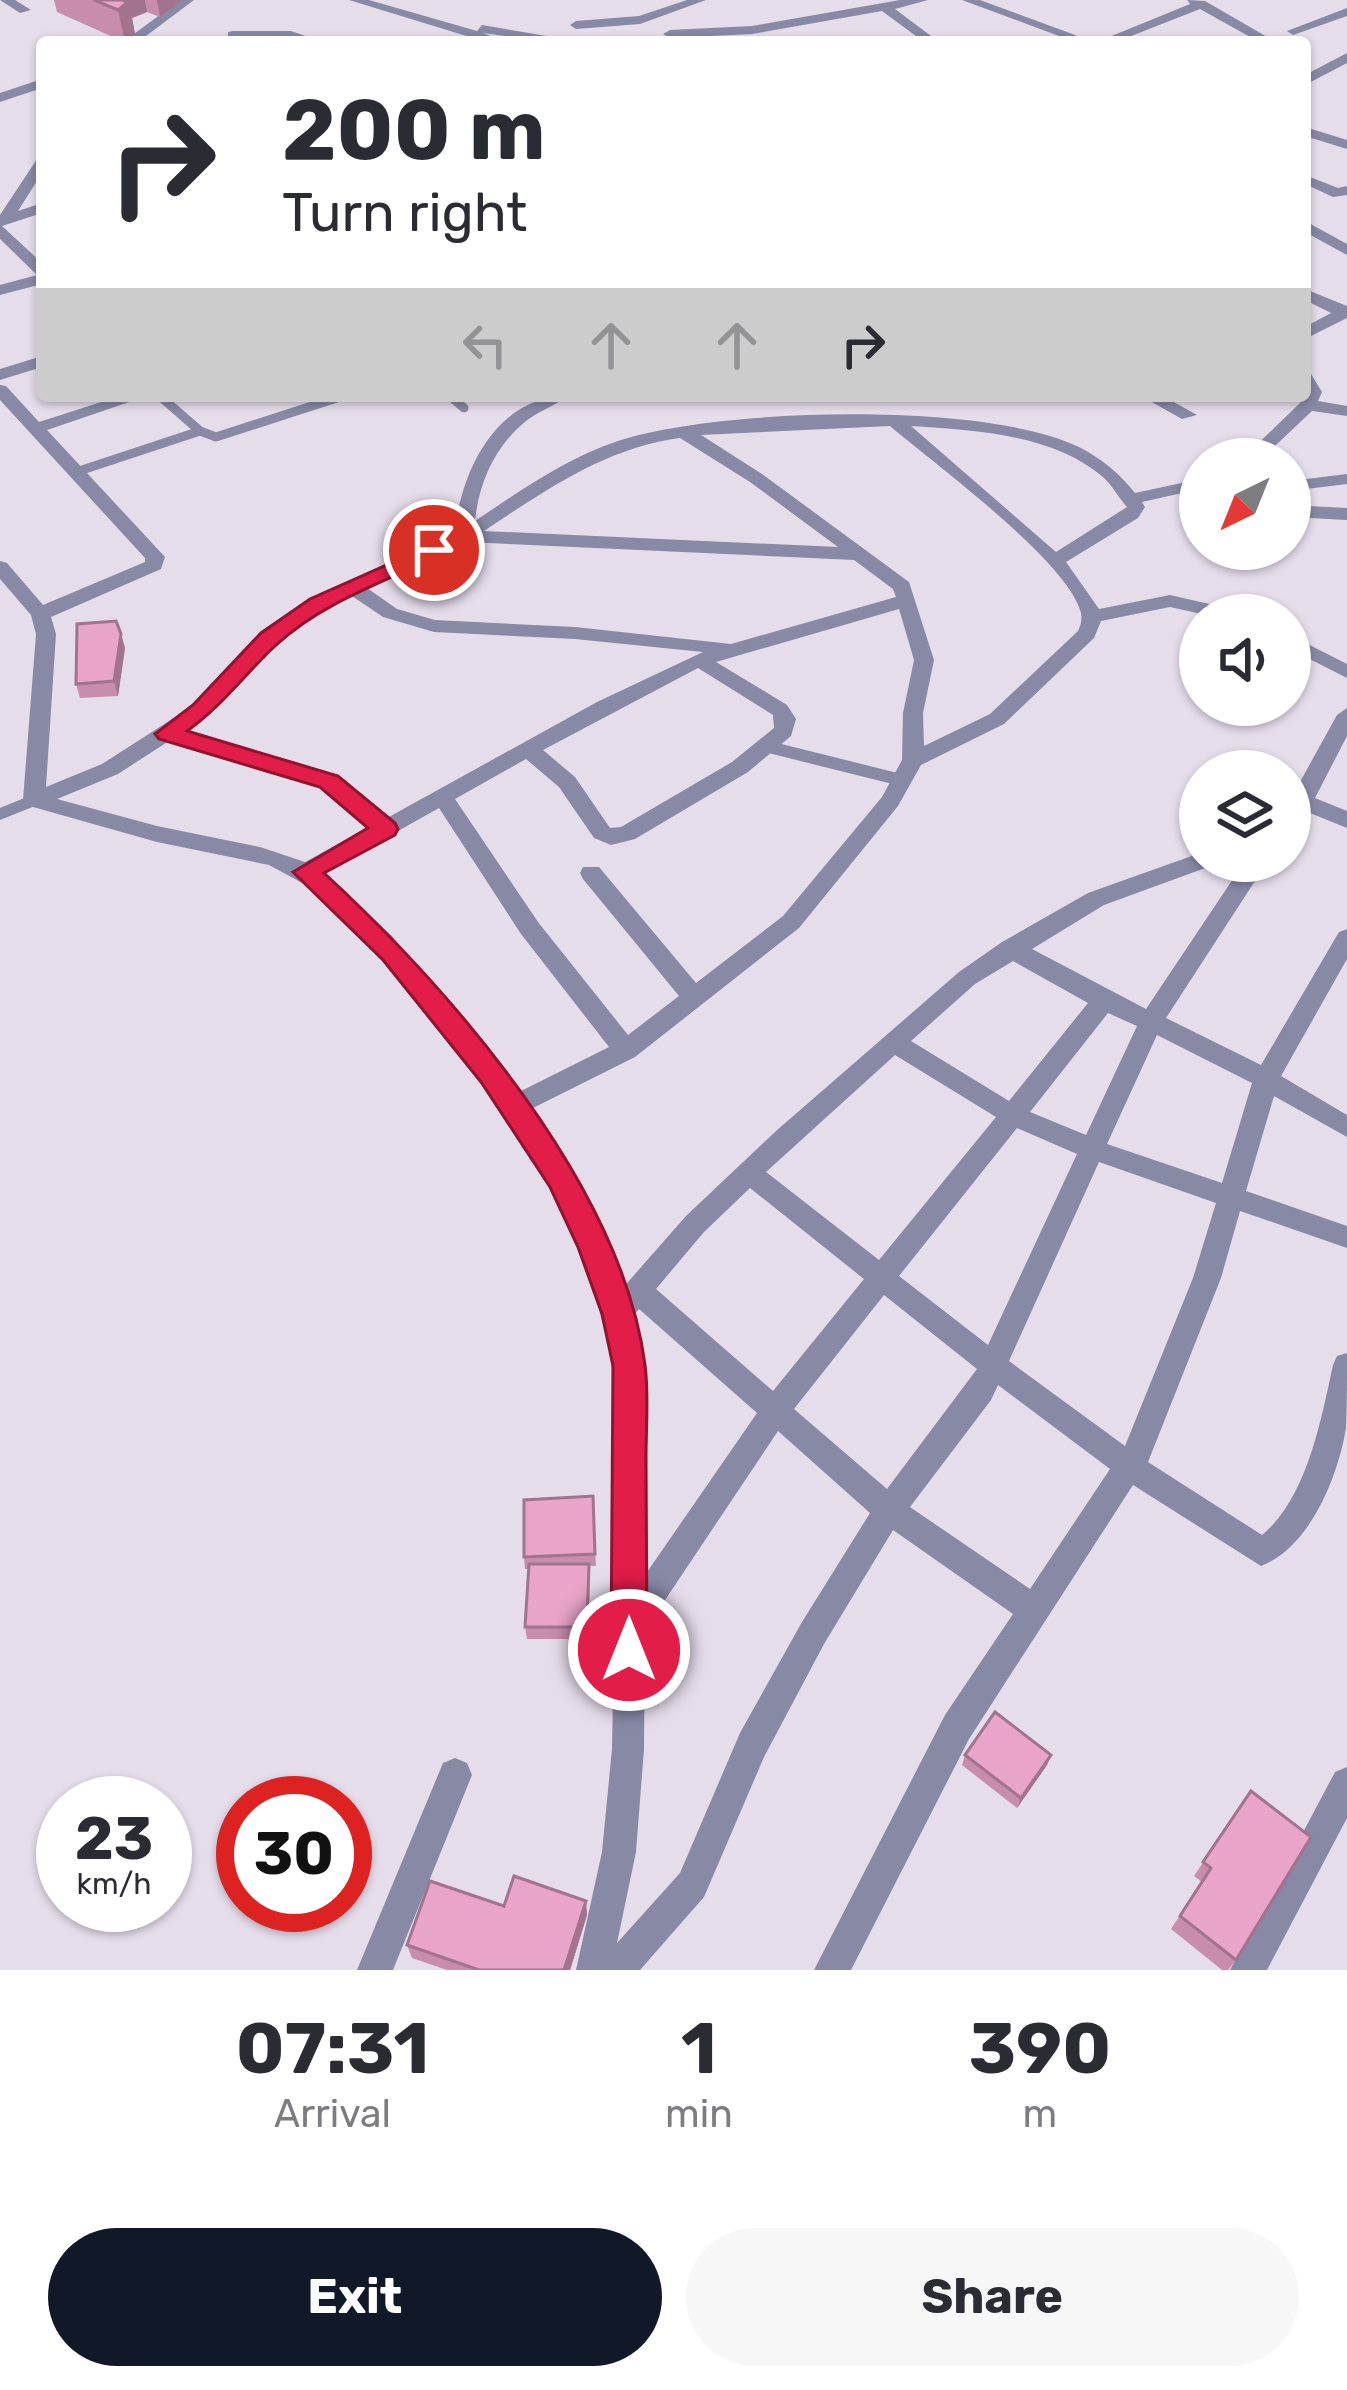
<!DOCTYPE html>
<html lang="en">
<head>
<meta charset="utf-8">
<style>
	body { margin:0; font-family:Rubik,sans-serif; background:#f7f7f7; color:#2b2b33; height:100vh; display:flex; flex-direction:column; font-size:45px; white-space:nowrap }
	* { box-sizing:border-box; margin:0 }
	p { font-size:39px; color:#7c7c81 }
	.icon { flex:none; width:66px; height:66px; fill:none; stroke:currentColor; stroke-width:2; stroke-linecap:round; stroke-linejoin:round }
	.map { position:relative; height:1970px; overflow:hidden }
	.side { display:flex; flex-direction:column; background:#fff; flex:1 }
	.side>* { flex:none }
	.banner { position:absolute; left:36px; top:36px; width:1275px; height:366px; border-radius:12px; box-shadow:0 3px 9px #0004; background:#fff; color:#2b2b33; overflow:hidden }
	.needle { width:78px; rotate:223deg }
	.buttons { position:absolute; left:1179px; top:438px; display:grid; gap:24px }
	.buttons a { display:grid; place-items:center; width:132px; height:132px; border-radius:50%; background:#fff; box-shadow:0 3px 9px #0004; font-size:60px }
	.speed { position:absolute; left:36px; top:1776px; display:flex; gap:24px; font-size:60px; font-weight:700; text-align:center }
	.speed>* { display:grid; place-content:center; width:156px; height:156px; border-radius:50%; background:#fff; box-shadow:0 3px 9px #0004; line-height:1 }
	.speed small { font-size:30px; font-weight:400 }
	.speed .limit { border:18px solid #d22; background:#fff; color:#111 }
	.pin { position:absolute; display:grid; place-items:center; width:102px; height:102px; color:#fff; margin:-51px; border:6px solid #fff; border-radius:50%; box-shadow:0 3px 12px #0007 }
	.me { position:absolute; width:132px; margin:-66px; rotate:0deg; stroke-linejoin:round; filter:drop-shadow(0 0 9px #0008) }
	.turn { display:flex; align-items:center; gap:42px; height:252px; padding:0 48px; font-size:54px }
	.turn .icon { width:156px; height:156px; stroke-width:2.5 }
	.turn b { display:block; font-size:84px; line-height:102px }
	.lanes { display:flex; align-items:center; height:114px; padding:0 48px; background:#0003; justify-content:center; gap:60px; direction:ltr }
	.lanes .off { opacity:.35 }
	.eta { display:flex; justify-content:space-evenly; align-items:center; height:204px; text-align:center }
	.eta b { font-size:72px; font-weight:700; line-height:84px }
	.button { display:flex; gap:24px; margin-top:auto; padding:24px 48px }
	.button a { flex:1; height:138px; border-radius:72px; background:#111827; color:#fff; font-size:48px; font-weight:700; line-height:138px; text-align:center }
	.button a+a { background:#f7f7f7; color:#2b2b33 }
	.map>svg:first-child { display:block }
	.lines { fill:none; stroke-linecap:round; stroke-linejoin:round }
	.service-far1 { stroke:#8889a5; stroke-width:9 }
	.service { stroke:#8889a5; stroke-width:12 }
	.pedestrian { fill:#8889a5; fill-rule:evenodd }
	.minor { fill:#8889a5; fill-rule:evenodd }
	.tertiary { fill:#8889a5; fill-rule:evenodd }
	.wall { fill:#c88dad }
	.shaded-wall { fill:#a2738d }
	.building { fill:#e8a4c9; stroke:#a2738d; stroke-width:3 }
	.route { fill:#e11d48; stroke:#92132f; stroke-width:3 }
</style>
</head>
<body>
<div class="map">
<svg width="1347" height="1970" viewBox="0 0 1347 1970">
	<rect width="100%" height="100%" fill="#e6ddeb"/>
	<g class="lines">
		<g class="service-far1">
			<polyline points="450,396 464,408"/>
			<polyline points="161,397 200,431 216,437 343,396"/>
			<polyline points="76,472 200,431"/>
		</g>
		<polyline class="service" points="769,747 901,780"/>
		<polygon class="pedestrian" points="34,794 40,796 42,800 40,804 0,820 0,808"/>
		<g class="minor">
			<polygon points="0,0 15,0 31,10 20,13"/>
			<polygon points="180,0 194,0 138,42 123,42"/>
			<polygon points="349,0 369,0 477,31 482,25 582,42 547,42 483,33 507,42 486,42"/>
			<polygon points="687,0 706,0 640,24 576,29 570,25 576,21 639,16"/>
			<polygon points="900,0 928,0 895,9 939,42 924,42 882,11 752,34 670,38 663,34 670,30 752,26"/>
			<polygon points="1187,0 1205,1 1276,42 1259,42 1200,9 1116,42 1097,42 1190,4"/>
			<polygon points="1347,8 1347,16 1293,35 1287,31"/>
			<polygon points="233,31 291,31 323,42 228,38 228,32"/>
			<polygon points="1347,53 1347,63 1305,85 1305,75"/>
			<polygon points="42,79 42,88 0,102 0,93"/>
			<polygon points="42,158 42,173 18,211 42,203 42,213 2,226 42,263 42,284 0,295 0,285 37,275 0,239 0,215 37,159"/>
			<polygon points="1305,175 1338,188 1347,186 1347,195 1333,197 1305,184"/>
			<polygon points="1305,221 1347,244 1347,255 1305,232"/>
			<polygon points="1305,289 1347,306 1347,318 1305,339 1305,327 1331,313 1305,300"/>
			<polygon points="42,356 42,367 0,380 0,369"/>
			<polygon points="1305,373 1311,374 1322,392 1318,401 1347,406 1347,416 1312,411 1261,459 1242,459 1300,403 1305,396"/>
			<path d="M0,385L6,386L39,422L120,396H147L47,430L165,557L161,569L51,617L56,634L46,787L102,764L194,705L263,634L311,600L455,533C460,472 497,396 567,396C555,406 539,411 526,421C495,446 479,482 475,521C520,491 566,458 618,441C717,408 985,401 1079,447C1102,459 1119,473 1135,493L1200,479V489L1142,502L1145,507L1138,518L1066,562L1099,609L1170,595L1240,611L1243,615H1206L1170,607L1101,621L1094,638L1004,724L921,765L898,806L799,928L635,1057L529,1110L572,1179L621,1290L686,1216L776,1131L959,972L1002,942L1088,893L1200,853V861H1211L1208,867L1104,905L1032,949L1146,1009L1245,861H1268L1166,1018L1261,1065L1339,932L1347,929V959L1281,1076L1347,1115V1137L1274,1096L1246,1191L1347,1226V1248L1240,1211L1221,1278L1148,1462L1262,1535C1307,1498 1321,1420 1333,1365L1337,1356L1347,1353C1347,1377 1347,1404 1346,1428C1338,1477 1310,1547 1261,1566L1133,1485L969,1739L851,1970H814L945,1715L1013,1614L893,1530L824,1644L764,1757L704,1897L640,1970H576L602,1852L612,1749L618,1415L610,1354L596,1296L575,1240L552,1192L489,1092L375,948L315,890L269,865L157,842L26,805L23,800L36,634L31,615L0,579V561L7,563L43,605L145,562V558L0,400ZM890,426C932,462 1069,562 1081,613C1082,621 1081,624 1078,631L990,714L924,746L923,713L934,660L909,582L762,474L701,435ZM911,426C974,430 1053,434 1103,477C1112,485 1119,498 1127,507L1056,552ZM680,438L750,482L838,547L484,531C546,490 605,448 680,438ZM467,542L854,560L893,589L896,597L731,644L575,627L435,620L397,609L367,588ZM352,596L383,617L434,632L575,639L703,652L597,702L387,818L337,777L184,731C222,706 245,669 280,641C302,622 326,608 352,596ZM899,609L914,660L903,713L902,760L882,797L783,916L696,983L599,867H583L580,873L583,879L679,996L628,1035L538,922L455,799L526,759L559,787L594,838L611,845L635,839L748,772L791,736L796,719L787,705L716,662ZM698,668L773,715L774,728L732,762L621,827L610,828L575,777L543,750ZM169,741L321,787L369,827L305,862L260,847L157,826L57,799L118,774ZM439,808L521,934L609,1047L517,1093L392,936L323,873ZM1013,961L1088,1003L1009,1101L911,1041L975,984ZM1108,1013L1137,1026L1086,1135L1030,1112ZM1157,1035L1252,1083L1222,1183L1107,1144ZM895,1055L996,1117L879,1260L766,1172ZM1017,1128L1077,1154L988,1345L899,1276ZM1099,1162L1216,1203L1193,1278L1125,1446L1009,1361ZM750,1188L864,1279L773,1391L656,1289L704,1232ZM884,1295L977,1369L887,1489L794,1409ZM639,1309L757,1413L645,1575L646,1415L630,1320ZM998,1385L1110,1469L1030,1589L910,1507L991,1400ZM778,1431L870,1513L802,1622L740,1733L680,1873L617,1943L636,1852L644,1749L645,1630Z"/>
			<polygon points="1141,396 1163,396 1197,415 1182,419"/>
			<polygon points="1347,474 1347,484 1290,491 1290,481"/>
			<polygon points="1290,505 1347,508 1347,520 1290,517"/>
			<polygon points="1290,635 1347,664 1347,678 1290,649"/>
			<polygon points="1347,708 1347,736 1315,798 1347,811 1347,828 1305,811 1290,823 1290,800 1337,715"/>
			<polygon points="455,1758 467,1763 472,1775 393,1970 357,1970 443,1763"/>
			<polygon points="1347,1767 1347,1818 1267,1970 1230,1970 1335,1772"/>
		</g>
		<g class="tertiary">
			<polygon points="962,0 980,0 1094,42 1075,42"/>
			<polygon points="1305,127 1347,140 1347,149 1305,136"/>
		</g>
	</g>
	<g class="wall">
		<polygon points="54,0 183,0 160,17 147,12 132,18 135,34 124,42 57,12"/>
		<polygon points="121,634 125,648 118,696 80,698 76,684"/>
		<polygon points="593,1496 596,1566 589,1566 587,1639 527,1639 525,1627 529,1569 525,1569 524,1557"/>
		<polygon points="965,1755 1051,1755 1047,1765 1017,1808 962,1765"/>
		<polygon points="1251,1791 1236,1960 1228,1970 1222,1970 1171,1929 1202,1882 1194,1876"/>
		<polygon points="586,1901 587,1915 570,1970 447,1970 412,1958 407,1945 504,1906"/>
	</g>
	<g class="shaded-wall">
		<polygon points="106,0 145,0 147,12 132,18 135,34 125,42 118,10"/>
		<polygon points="157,0 183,0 160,17"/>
		<polygon points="121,634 125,648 118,696 114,681"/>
		<polygon points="1051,1755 1047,1765 1017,1808 1021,1798"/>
		<polygon points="586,1901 587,1915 570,1970 564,1970"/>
	</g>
	<g class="building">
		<polygon points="94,0 123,0 128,2 118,10"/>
		<polygon points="116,621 121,634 114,681 76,684 77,624"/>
		<polygon points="593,1496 595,1554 524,1557 524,1500"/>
		<polygon points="529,1564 589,1564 587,1627 525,1627"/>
		<polygon points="995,1712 1051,1755 1021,1798 965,1755"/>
		<polygon points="1251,1791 1311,1837 1236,1960 1180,1916 1211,1868 1203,1862"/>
		<polygon points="514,1876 586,1901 564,1970 479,1970 407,1945 430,1881 504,1906"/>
	</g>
	<path class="route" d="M434,544L445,550L441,555C385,581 321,603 275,646C245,674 221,707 187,731L338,776L395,823L398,829L395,835L324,873C452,991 622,1186 645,1365C649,1395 646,1427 646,1457C646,1521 647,1585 647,1650L642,1662L629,1667L616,1662L611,1650L613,1366L602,1314L578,1247L550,1187L481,1082L383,960L293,872L368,828L320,787L159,739L155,734L193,705L261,633L310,599Z"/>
</svg>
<div class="buttons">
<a><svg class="needle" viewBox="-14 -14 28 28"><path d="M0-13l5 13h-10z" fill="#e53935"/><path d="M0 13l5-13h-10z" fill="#7c7c81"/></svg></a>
<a><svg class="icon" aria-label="sound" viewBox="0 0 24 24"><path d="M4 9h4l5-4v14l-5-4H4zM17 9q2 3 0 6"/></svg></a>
<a><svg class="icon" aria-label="layers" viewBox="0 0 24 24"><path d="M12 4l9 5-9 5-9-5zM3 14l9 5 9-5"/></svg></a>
</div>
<div class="speed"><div>23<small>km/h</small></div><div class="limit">30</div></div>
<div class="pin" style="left:434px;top:550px;background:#d93025"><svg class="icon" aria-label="arrive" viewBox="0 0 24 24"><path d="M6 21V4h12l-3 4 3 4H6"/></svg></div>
<svg class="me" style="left:629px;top:1650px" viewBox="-20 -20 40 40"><circle r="17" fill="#e11d48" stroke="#fff" stroke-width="3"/><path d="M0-11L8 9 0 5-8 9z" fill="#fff"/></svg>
<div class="banner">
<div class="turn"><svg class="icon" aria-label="right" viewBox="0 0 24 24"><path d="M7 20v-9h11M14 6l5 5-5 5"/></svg><div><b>200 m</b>Turn right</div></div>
<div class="lanes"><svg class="icon off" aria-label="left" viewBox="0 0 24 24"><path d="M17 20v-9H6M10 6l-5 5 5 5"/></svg><svg class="icon off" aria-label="ahead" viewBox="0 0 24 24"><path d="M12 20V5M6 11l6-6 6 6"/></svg><svg class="icon off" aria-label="ahead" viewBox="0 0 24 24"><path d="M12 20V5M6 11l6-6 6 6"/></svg><svg class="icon" aria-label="right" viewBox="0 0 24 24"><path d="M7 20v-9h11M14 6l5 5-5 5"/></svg></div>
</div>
</div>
<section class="side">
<div class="eta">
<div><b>07:31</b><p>Arrival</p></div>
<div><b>1</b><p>min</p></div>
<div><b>390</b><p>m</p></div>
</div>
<div class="button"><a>Exit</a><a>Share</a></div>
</section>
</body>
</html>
